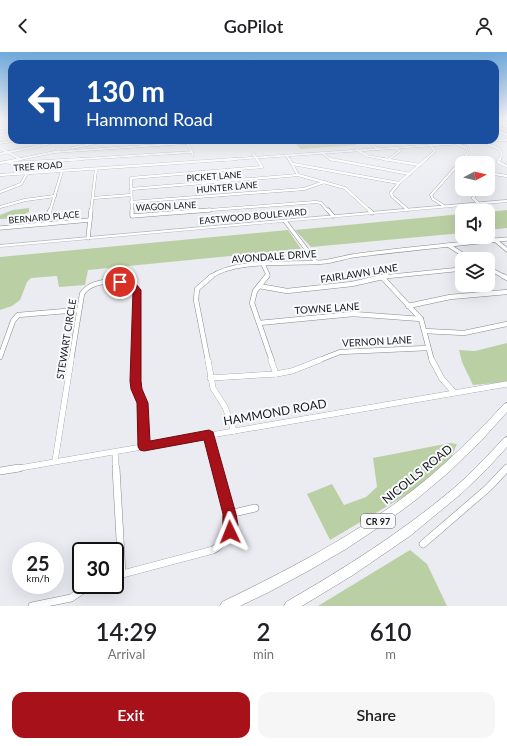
<!DOCTYPE html>
<html lang="en">
<head>
<meta charset="utf-8">
<style>
	body { margin:0; font-family:Lato,sans-serif; background:#f6f6f6; color:#202124; height:100vh; display:flex; flex-direction:column; font-size:15px; white-space:nowrap }
	* { box-sizing:border-box; margin:0 }
	p { font-size:13px; color:#757577 }
	.icon { flex:none; width:22px; height:22px; fill:none; stroke:currentColor; stroke-width:2; stroke-linecap:round; stroke-linejoin:round }
	.map { position:relative; height:554px; overflow:hidden }
	.drawer { display:flex; flex-direction:column; background:#fff; flex:1 }
	.drawer>* { flex:none }
	.banner { position:absolute; left:8px; top:8px; width:491px; height:84px; border-radius:12px; box-shadow:0 4px 16px #0002; background:#1a4fa0; color:#fff; overflow:hidden }
	.needle { width:26px; rotate:83deg }
	.fabs { position:absolute; left:455px; top:104px; display:grid; gap:8px }
	.fabs a { display:grid; place-items:center; width:40px; height:40px; border-radius:8px; background:#fff; box-shadow:0 4px 16px #0002; font-size:20px }
	.speed { position:absolute; left:12px; top:490px; display:flex; gap:8px; font-size:20px; font-weight:700; text-align:center }
	.speed>* { display:grid; place-content:center; width:52px; height:52px; border-radius:50%; background:#fff; box-shadow:0 4px 16px #0002; line-height:1 }
	.speed small { font-size:10px; font-weight:400 }
	.speed .limit { border:2px solid #111; border-radius:6px; background:#fff; color:#111 }
	.pin { position:absolute; display:grid; place-items:center; width:34px; height:34px; color:#fff; margin:-17px; border:2px solid #fff; border-radius:50%; box-shadow:0 1px 4px #0007 }
	.me { position:absolute; width:44px; margin:-22px; rotate:358deg; stroke-linejoin:round; filter:drop-shadow(0 0 3px #0008) }
	.turn { display:flex; align-items:center; gap:14px; height:84px; padding:0 12px; font-size:18px }
	.turn .icon { width:52px; height:52px; stroke-width:2.5 }
	.turn b { display:block; font-size:28px; line-height:34px }
	.eta { display:flex; justify-content:space-evenly; align-items:center; height:68px; text-align:center }
	.eta b { font-size:24px; font-weight:600; line-height:28px }
	.action { display:flex; gap:8px; margin-top:auto; padding:8px 12px }
	.action a { flex:1; height:46px; border-radius:12px; background:#a7111a; color:#fff; font-size:16px; font-weight:600; line-height:46px; text-align:center }
	.action a+a { background:#f6f6f6; color:#202124 }
	header { display:flex; justify-content:space-between; align-items:center; height:52px; padding:0 12px; background:#fff; font-size:18px; font-weight:600 }
	.map>svg:first-child { display:block }
	.green { fill:#bbcfa4 }
	.lines { fill:none; stroke-linecap:round; stroke-linejoin:round }
	.minor-far5-casing { stroke:#888a8f; stroke-width:2.5 }
	.minor-far4-casing { stroke:#888a8f; stroke-width:3 }
	.minor-far3-casing { stroke:#888a8f; stroke-width:4.5 }
	.minor-far2-casing { stroke:#888a8f; stroke-width:5.5 }
	.minor-far1-casing { stroke:#888a8f; stroke-width:6 }
	.minor-casing { stroke:#888a8f; stroke-width:8 }
	.tertiary-casing { stroke:#888a8f; stroke-width:0.5 }
	.trunk-casing { stroke:#888a8f; stroke-width:1 }
	.minor-far5 { stroke:#fff; stroke-width:2 }
	.minor-far4 { stroke:#fff; stroke-width:2.5 }
	.minor-far3 { stroke:#fff; stroke-width:3.5 }
	.minor-far2 { stroke:#fff; stroke-width:4.5 }
	.minor-far1 { stroke:#fff; stroke-width:5.5 }
	.minor { stroke:#fff; stroke-width:7 }
	.tertiary { fill:#fff; fill-rule:evenodd }
	.trunk { fill:#fff; fill-rule:evenodd }
	.route { fill:#a7111a; stroke:#6d0b11 }
	.labels { text-anchor:middle; dominant-baseline:central; stroke-width:4; stroke-linejoin:round; paint-order:stroke }
	.far-street-label { font-size:9px; fill:#17181a; stroke:#f8fafe }
	.shield { fill:#f8fafe; stroke:#5a5c5e; stroke-width:1 }
	.shield-label { font-size:9px; font-weight:bold; fill:#17181a }
	.street-label { font-size:10px; fill:#17181a; stroke:#f8fafe }
	.near-street-label { font-size:12px; fill:#17181a; stroke:#f8fafe }
</style>
</head>
<body>
<header><svg class="icon" aria-label="back" viewBox="0 0 24 24"><path d="M15 5l-7 7 7 7"/></svg>GoPilot<svg class="icon" aria-label="person" viewBox="0 0 24 24"><circle cx="12" cy="8" r="4"/><path d="M4 21q1-7 8-7t8 7"/></svg></header>
<div class="map">
<svg width="507" height="554" viewBox="0 0 507 554">
	<rect width="100%" height="100%" fill="#eaecf2"/>
	<g class="green">
		<polygon points="313,88 350,88 357,93 301,97 295,91 300,90 295,89"/>
		<polygon points="29,156 29,160 18,166 0,167 0,163 13,158"/>
		<polygon points="507,158 507,176 488,178 488,160"/>
		<polygon points="462,162 462,181 311,195 295,178"/>
		<polygon points="288,178 301,197 88,218 85,233 59,235 57,224 31,226 27,230 20,248 12,254 0,258 0,205"/>
		<polygon points="507,291 507,330 473,333 462,310 459,298 475,299"/>
		<polygon points="450,391 457,392 451,406 413,439 330,488 307,442 332,432 344,453 366,445 377,435 373,406"/>
		<polygon points="410,498 427,512 447,554 318,554"/>
	</g>
	<g class="lines">
		<defs>
			<g id="minor-far5">
				<polyline points="6,67 9,67"/>
				<polyline points="499,72 507,71"/>
				<polyline points="0,80 12,79"/>
				<polyline points="186,88 193,103"/>
				<polyline points="365,88 378,97"/>
				<polyline points="366,89 380,88"/>
				<polyline points="483,90 499,97 502,102 499,108"/>
				<polyline points="0,91 18,88"/>
				<polyline points="457,92 466,96 468,101 462,108"/>
				<polyline points="0,96 20,107"/>
				<polyline points="72,96 111,88"/>
				<polyline points="357,98 368,104 389,108"/>
				<polyline points="56,100 188,91"/>
				<polyline points="253,101 257,108"/>
				<polyline points="322,101 332,108"/>
				<polyline points="286,103 290,108"/>
				<polyline points="389,107 400,99 396,96"/>
				<polyline points="16,108 59,99"/>
				<polyline points="66,108 192,100"/>
				<polyline points="222,108 507,88"/>
				<polyline points="425,108 435,99 430,93"/>
			</g>
			<g id="minor-far4">
				<polyline points="289,107 298,123 345,136 370,159"/>
				<polyline points="330,107 410,122"/>
				<polyline points="383,107 420,113"/>
				<polyline points="500,107 498,110 507,114"/>
				<polyline points="4,110 12,111 83,107"/>
				<polyline points="0,111 21,107"/>
				<polyline points="293,112 399,131"/>
				<polyline points="456,115 462,116"/>
				<polyline points="488,121 507,124"/>
				<polyline points="0,123 236,107"/>
				<polyline points="131,137 298,123"/>
				<polyline points="478,137 473,146 479,152"/>
				<polyline points="0,140 21,132 30,116"/>
				<polyline points="93,146 131,143"/>
				<polyline points="131,150 304,137 324,130"/>
				<polyline points="444,154 433,147 431,143 463,107"/>
				<polyline points="0,155 25,148 55,144"/>
				<polyline points="408,158 392,144 391,141 399,131 426,107"/>
				<polyline points="50,159 62,119"/>
				<polyline points="91,159 96,117"/>
				<polyline points="132,159 131,126 262,115 257,107"/>
				<polyline points="197,159 316,150 321,151 328,159"/>
			</g>
			<g id="minor-far3">
				<polyline points="132,158 132,164 210,158"/>
				<polyline points="328,158 333,164"/>
				<polyline points="369,158 372,161"/>
				<polyline points="285,169 316,210"/>
				<polyline points="46,172 50,158"/>
				<polyline points="0,176 90,168"/>
				<polyline points="88,186 91,158"/>
				<polyline points="495,188 507,198"/>
				<polyline points="448,193 470,207"/>
				<polyline points="263,212 268,223 267,225"/>
				<polyline points="488,216 505,225"/>
				<path d="M210,225C236,206 292,213 323,210C335,209 347,204 359,203C408,197 458,192 507,187"/>
				<polyline points="383,225 462,217"/>
			</g>
			<g id="minor-far2">
				<polyline points="267,224 255,239 252,251 272,309"/>
				<polyline points="503,224 507,226"/>
				<polyline points="382,225 421,267 432,309"/>
				<polyline points="259,234 287,239 352,232 387,224"/>
				<polyline points="408,254 450,245 507,240"/>
				<polyline points="259,271 353,262 421,267"/>
				<polyline points="425,279 464,281 507,272"/>
				<polyline points="0,305 13,269 18,263 78,258"/>
				<path d="M71,309L82,242C91,227 123,226 136,236V309"/>
				<polyline points="208,309 196,248 197,237 212,224"/>
				<polyline points="317,309 340,300 428,296"/>
			</g>
			<g id="minor-far1">
				<polyline points="136,308 136,337 143,351 144,395"/>
				<polyline points="208,308 213,336 225,355 234,379"/>
				<polyline points="271,308 276,322"/>
				<polyline points="432,308 442,327 454,340"/>
				<polyline points="210,326 276,322 292,319 320,308"/>
				<polyline points="209,383 218,417"/>
				<polyline points="115,400 116,417"/>
				<polyline points="55,409 71,308"/>
				<polyline points="14,417 507,332"/>
			</g>
			<g id="minor">
				<polyline points="116,416 122,522"/>
				<polyline points="0,419 19,416"/>
				<polyline points="229,462 255,456"/>
				<polyline points="423,492 488,436 507,416"/>
				<path d="M115,524L213,498C243,480 224,443 217,416"/>
				<polyline points="32,554 71,546 90,533"/>
			</g>
			<g id="tertiary">
				<polygon points="495,70 507,73 507,75 495,72"/>
				<polygon points="495,77 507,82 507,84 495,79"/>
				<polygon points="64,88 69,88 0,103 0,101"/>
				<polygon points="507,148 507,150 0,195 0,193"/>
			</g>
			<g id="trunk">
				<polygon points="495,73 507,78 507,80 495,75"/>
				<path d="M507,351V360L481,389L450,419L417,447L382,473L346,497L308,519L269,540L240,554H220L222,550C300,512 379,471 444,412C465,393 485,373 504,352Z"/>
				<path d="M507,385V395L487,417L462,441L410,484L353,523L302,554H284L286,550C345,516 402,480 454,436C472,421 488,403 504,386Z"/>
			</g>
		</defs>
		<use href="#minor-far5" class="minor-far5-casing"/>
		<use href="#minor-far4" class="minor-far4-casing"/>
		<use href="#minor-far3" class="minor-far3-casing"/>
		<use href="#minor-far2" class="minor-far2-casing"/>
		<use href="#minor-far1" class="minor-far1-casing"/>
		<use href="#minor" class="minor-casing"/>
		<use href="#tertiary" class="tertiary-casing"/>
		<use href="#trunk" class="trunk-casing"/>
		<use href="#minor-far5" class="minor-far5"/>
		<use href="#minor-far4" class="minor-far4"/>
		<use href="#minor-far3" class="minor-far3"/>
		<use href="#minor-far2" class="minor-far2"/>
		<use href="#minor-far1" class="minor-far1"/>
		<use href="#minor" class="minor"/>
		<use href="#tertiary" class="tertiary"/>
		<use href="#trunk" class="trunk"/>
	</g>
	<linearGradient id="sky" x2="0" y2="1"><stop stop-color="#6ea9dc"/><stop offset="0.46" stop-color="#f6f6f9"/><stop offset="1" stop-color="#f6f6f9" stop-opacity="0"/></linearGradient>
	<rect width="507" height="145" fill="url(#sky)"/>
	<path class="route" d="M120,228L135,231L141,238V329L142,337L148,351L150,389L209,378L213,380L236,462L238,473L235,485L230,487L225,485C222,478 223,470 223,462L204,388L144,399L140,398L138,395L137,351L131,337L130,329L133,238L130,234L117,232L116,230Z"/>
	<g class="labels">
		<g class="far-street-label">
			<text transform="translate(38 114) rotate(-4)">TREE ROAD</text>
			<text transform="translate(214 124) rotate(-4)">PICKET LANE</text>
			<text transform="translate(227 135) rotate(-5)">HUNTER LANE</text>
			<text transform="translate(166 154) rotate(-3)">WAGON LANE</text>
			<text transform="translate(253 164) rotate(-5)">EASTWOOD BOULEVARD</text>
			<text transform="translate(44 165) rotate(-5)">BERNARD PLACE</text>
		</g>
		<rect class="shield" x="361" y="462" width="34" height="14" rx="3"/>
		<g class="shield-label">
			<text x="378" y="469">CR 97</text>
		</g>
		<g class="street-label">
			<text transform="translate(274 204) rotate(-4)">AVONDALE DRIVE</text>
			<text transform="translate(359 221) rotate(-9)">FAIRLAWN LANE</text>
			<text transform="translate(327 256) rotate(-4)">TOWNE LANE</text>
			<text transform="translate(66 287) rotate(-81)">STEWART CIRCLE</text>
			<text transform="translate(377 289) rotate(-3)">VERNON LANE</text>
		</g>
		<g class="near-street-label">
			<text transform="translate(275 360) rotate(-10)">HAMMOND ROAD</text>
			<text transform="translate(417 422) rotate(-39)">NICOLLS ROAD</text>
		</g>
	</g>
</svg>
<div class="fabs">
<a><svg class="needle" viewBox="-14 -14 28 28"><path d="M0-13l5 13h-10z" fill="#e53935"/><path d="M0 13l5-13h-10z" fill="#757577"/></svg></a>
<a><svg class="icon" aria-label="sound" viewBox="0 0 24 24"><path d="M4 9h4l5-4v14l-5-4H4zM17 9q2 3 0 6"/></svg></a>
<a><svg class="icon" aria-label="layers" viewBox="0 0 24 24"><path d="M12 4l9 5-9 5-9-5zM3 14l9 5 9-5"/></svg></a>
</div>
<div class="speed"><div>25<small>km/h</small></div><div class="limit">30</div></div>
<div class="pin" style="left:120px;top:230px;background:#d93025"><svg class="icon" aria-label="arrive" viewBox="0 0 24 24"><path d="M6 21V4h12l-3 4 3 4H6"/></svg></div>
<svg class="me" style="left:230px;top:480px" viewBox="-20 -20 40 40"><path d="M0-17L14 15 0 8-14 15z" fill="#a7111a" stroke="#fff" stroke-width="4"/></svg>
<div class="banner">
<div class="turn"><svg class="icon" aria-label="left" viewBox="0 0 24 24"><path d="M17 20v-9H6M10 6l-5 5 5 5"/></svg><div><b>130 m</b>Hammond Road</div></div>
</div>
</div>
<section class="drawer">
<div class="eta">
<div><b>14:29</b><p>Arrival</p></div>
<div><b>2</b><p>min</p></div>
<div><b>610</b><p>m</p></div>
</div>
<div class="action"><a>Exit</a><a>Share</a></div>
</section>
</body>
</html>
